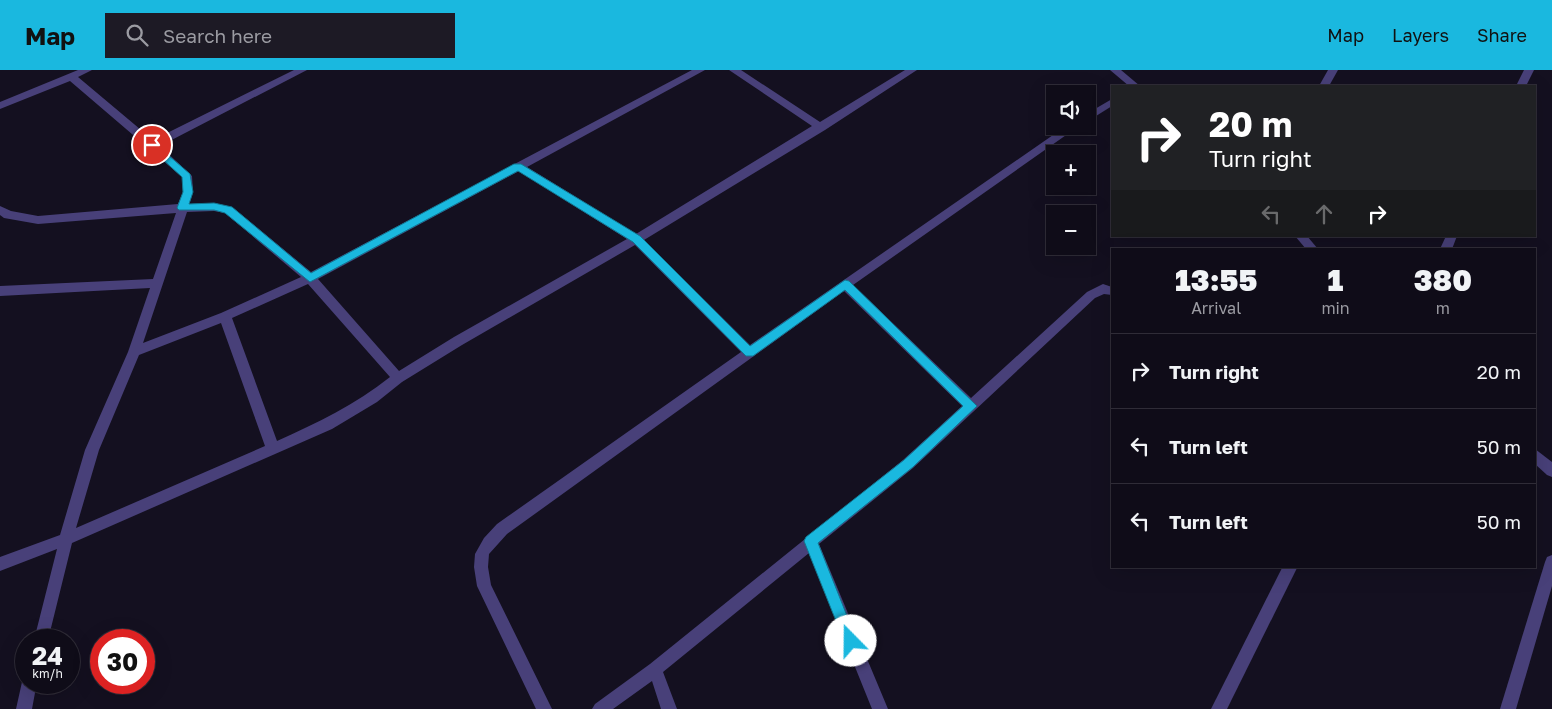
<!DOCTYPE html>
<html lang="en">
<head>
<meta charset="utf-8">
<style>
	body { margin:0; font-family:"Golos Text",sans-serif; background:#1d1a25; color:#f1f3f6; height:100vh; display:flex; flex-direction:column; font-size:19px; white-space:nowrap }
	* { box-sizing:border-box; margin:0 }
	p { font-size:16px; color:#9b9ba2 }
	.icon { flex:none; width:28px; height:28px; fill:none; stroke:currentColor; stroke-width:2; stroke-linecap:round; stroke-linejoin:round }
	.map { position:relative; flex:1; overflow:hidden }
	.sheet { position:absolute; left:1111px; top:178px; width:425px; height:320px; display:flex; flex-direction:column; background:#0f0c18; border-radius:0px; box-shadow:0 5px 20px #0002,0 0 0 1px #2f2c37 }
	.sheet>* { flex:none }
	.guide { position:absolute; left:1111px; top:15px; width:425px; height:152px; border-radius:0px; box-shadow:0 5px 20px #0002,0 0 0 1px #2f2c37; background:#202124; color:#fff; overflow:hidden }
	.buttons { position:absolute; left:1046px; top:15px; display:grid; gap:10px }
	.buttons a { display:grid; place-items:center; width:50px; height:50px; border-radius:0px; background:#0f0c18; box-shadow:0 5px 20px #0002,0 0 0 1px #2f2c37; font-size:25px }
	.speed { position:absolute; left:15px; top:559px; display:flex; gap:10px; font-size:25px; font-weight:700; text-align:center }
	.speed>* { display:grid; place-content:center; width:65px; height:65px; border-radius:50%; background:#0f0c18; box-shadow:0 5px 20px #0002,0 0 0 1px #2f2c37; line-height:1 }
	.speed small { font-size:12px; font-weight:400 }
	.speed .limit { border:8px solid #d22; background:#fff; color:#111 }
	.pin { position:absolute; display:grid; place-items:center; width:42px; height:42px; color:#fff; margin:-21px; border:2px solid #fff; border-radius:50%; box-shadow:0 1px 5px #0007 }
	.me { position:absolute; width:55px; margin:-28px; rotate:338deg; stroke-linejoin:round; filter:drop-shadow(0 0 4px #0008) }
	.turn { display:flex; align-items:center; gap:18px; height:105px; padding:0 15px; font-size:22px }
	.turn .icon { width:65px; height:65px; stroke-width:2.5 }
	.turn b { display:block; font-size:35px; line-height:42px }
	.lanes { display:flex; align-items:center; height:48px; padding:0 15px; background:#0003; justify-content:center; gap:25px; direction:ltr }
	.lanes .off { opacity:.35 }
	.eta { display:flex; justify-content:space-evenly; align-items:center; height:85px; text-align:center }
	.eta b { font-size:30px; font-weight:800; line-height:35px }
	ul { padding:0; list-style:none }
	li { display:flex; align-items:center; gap:15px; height:75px; padding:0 15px; border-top:1px solid #2f2c37 }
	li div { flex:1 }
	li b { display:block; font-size:19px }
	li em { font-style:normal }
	header { display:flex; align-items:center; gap:30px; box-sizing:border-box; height:70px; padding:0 25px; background:#1ab8df; color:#111 }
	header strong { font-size:24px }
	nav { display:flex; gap:28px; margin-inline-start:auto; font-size:18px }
	.search { width:350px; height:45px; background:#1d1a25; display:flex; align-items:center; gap:12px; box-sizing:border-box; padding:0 18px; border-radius:0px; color:#9b9ba2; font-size:19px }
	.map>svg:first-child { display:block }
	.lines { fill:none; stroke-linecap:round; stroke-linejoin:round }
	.street { fill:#484079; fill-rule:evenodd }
	.route { fill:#1ab8df; stroke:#117891 }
</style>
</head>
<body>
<header>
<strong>Map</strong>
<div class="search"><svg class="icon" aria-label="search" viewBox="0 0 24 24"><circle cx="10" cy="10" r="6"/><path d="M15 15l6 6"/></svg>Search here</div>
<nav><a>Map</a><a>Layers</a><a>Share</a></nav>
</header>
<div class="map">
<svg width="1552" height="639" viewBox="0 0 1552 639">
	<rect width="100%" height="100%" fill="#141020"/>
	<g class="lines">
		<g class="street">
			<path d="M78,0H92L78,7L153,70L294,0H307L160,76L192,106L193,122L189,134L214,133L232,137L311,202L692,0H705L527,97L636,164L812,56L729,0H741L820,52L905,0H917L825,60L644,170L750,275L1066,56H1079L853,215L971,328L1087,222L1103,214L1112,217V225L1104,224L1095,228L913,398L819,474L888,639H872L809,483L663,602L677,639H661L652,611L613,639H592L595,634L650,594L903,390L962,336L844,221L507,464L489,484L488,497L491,515L552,639H536L477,516L474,497L475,484L484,468L497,454L741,282L635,175L462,275L402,312L377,332L332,359L72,473L48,570H34L57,479L0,501V487L60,465L85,380L128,282L150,218L0,226V216L153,209L176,143L38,154L4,148L0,145V136L11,141L38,146L178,134L183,122L182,107L174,100L70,11L0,39V32ZM519,101L627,169L454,267L399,301L318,209ZM214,141L225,143L301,207L221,243L143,273L187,142ZM308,214L390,307C355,335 317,353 277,371L232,248ZM221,253L265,376L76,458L99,380L139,285Z"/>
			<polygon points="1110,0 1121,0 1140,16 1129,16"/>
			<polygon points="1328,0 1338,0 1329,16 1319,16"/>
			<polygon points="1524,0 1534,0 1526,16 1516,16"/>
			<polygon points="1112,29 1112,36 1088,51 1088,43"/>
			<polygon points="1295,166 1307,166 1318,179 1306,179"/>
			<polygon points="1446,166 1457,166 1452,179 1440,179"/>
			<polygon points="1535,379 1552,392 1552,407 1547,405 1535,394"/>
			<polygon points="1552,485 1552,516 1516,639 1500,639 1545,492 1547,487"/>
			<polygon points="1283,496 1298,496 1227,639 1211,639"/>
			<polygon points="26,606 26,612 37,612 32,639 16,639 22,612"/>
		</g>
	</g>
	<polygon class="route" points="152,71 190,104 193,122 189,134 214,133 232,137 311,203 514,94 521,94 640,166 750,276 845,210 849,211 977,336 913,397 818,473 857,571 855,575 851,577 846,575 844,571 804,471 806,467 904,390 963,336 845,220 753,286 746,286 633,172 518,101 310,212 225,143 214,140 179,140 177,138 183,122 182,107 149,77 149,72"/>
</svg>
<div class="buttons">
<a><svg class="icon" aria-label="sound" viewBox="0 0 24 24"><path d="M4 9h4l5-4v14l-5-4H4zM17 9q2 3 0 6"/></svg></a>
<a>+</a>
<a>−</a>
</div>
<div class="speed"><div>24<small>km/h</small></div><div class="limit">30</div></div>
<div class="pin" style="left:152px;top:75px;background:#d93025"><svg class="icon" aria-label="arrive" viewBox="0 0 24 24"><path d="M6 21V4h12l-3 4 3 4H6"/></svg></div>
<svg class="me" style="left:851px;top:571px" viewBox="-20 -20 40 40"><circle r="19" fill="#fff"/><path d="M0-13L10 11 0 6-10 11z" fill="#1ab8df"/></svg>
<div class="guide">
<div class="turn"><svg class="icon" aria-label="right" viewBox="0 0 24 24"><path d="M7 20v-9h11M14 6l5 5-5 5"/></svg><div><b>20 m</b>Turn right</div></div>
<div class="lanes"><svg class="icon off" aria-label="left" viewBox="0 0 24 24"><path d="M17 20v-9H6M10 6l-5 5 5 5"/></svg><svg class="icon off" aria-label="ahead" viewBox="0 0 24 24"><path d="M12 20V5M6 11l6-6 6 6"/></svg><svg class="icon" aria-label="right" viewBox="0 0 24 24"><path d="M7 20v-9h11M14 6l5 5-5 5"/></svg></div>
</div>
<section class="sheet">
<div class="eta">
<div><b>13:55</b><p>Arrival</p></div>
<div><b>1</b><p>min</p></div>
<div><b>380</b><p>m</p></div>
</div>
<ul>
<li><svg class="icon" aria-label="right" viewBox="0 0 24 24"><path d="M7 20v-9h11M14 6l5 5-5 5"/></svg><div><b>Turn right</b></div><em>20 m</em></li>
<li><svg class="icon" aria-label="left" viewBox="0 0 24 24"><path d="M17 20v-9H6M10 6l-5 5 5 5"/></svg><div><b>Turn left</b></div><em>50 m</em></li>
<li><svg class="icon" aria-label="left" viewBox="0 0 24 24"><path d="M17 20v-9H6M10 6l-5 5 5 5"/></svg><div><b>Turn left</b></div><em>50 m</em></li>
</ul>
</section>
</div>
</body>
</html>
